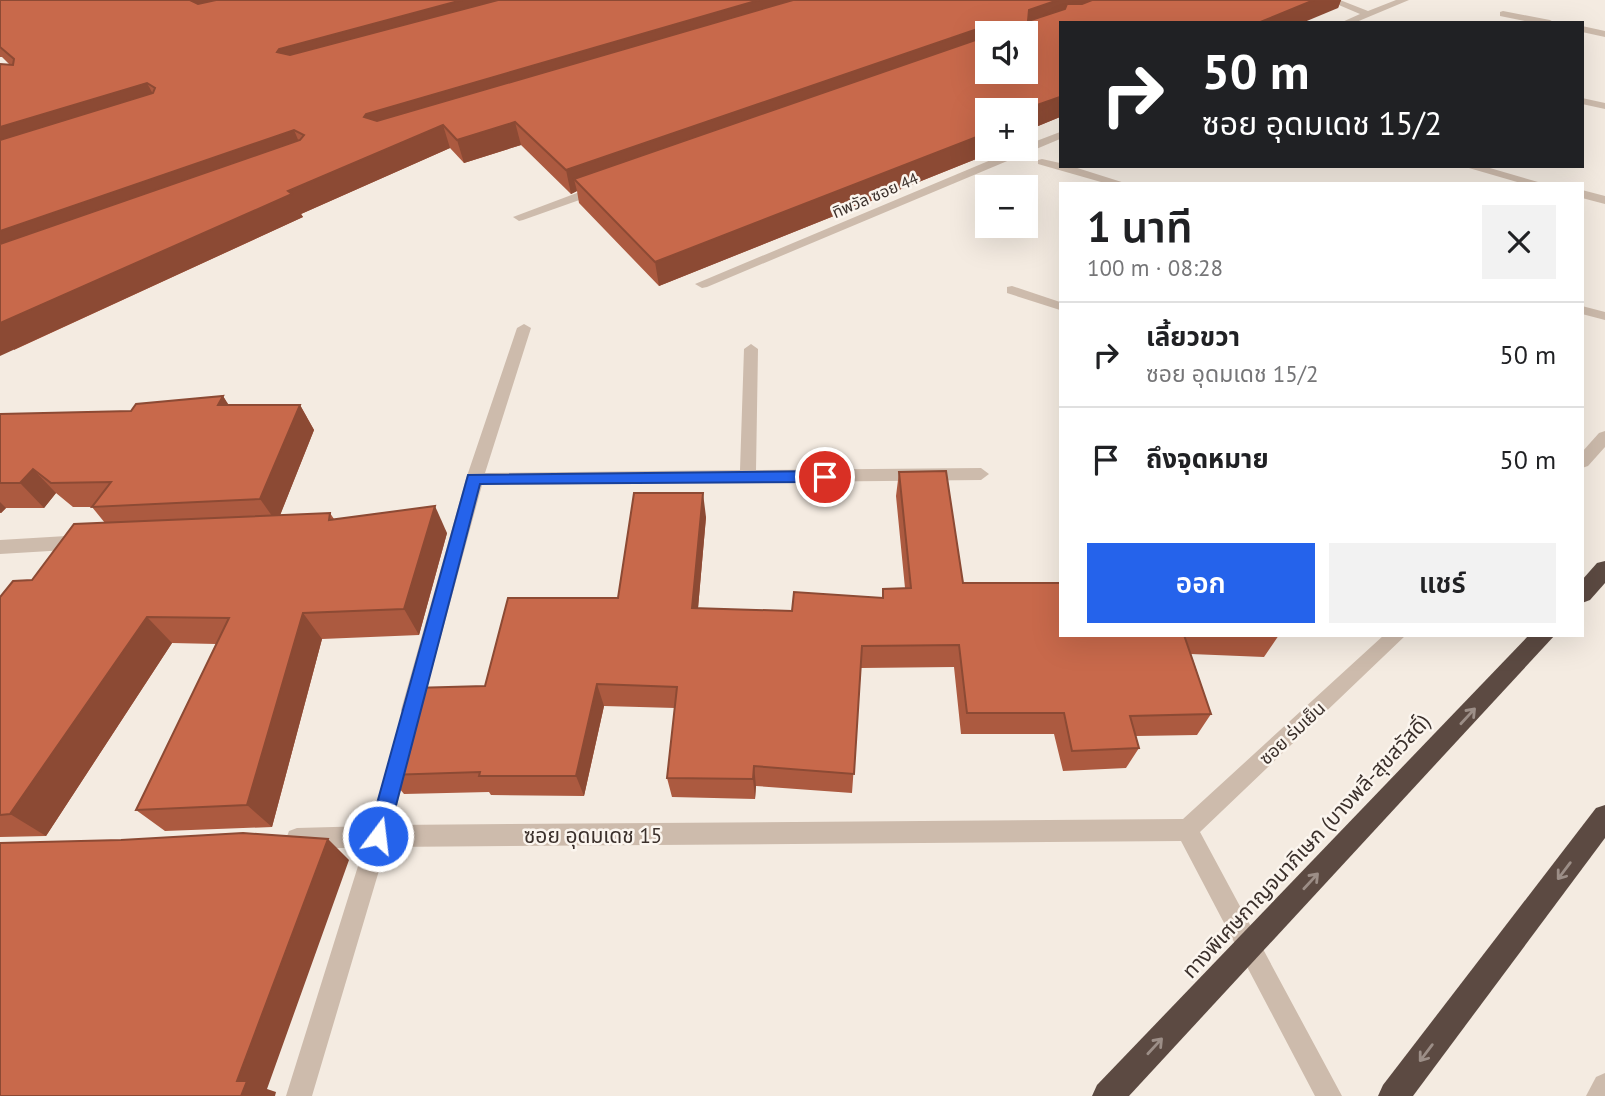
<!DOCTYPE html>
<html lang="th">
<head>
<meta charset="utf-8">
<style>
	body { margin:0; font-family:"PT Sans","Noto Sans Thai",sans-serif; background:#f2f2f2; color:#202124; height:100vh; display:flex; flex-direction:column; font-size:26px; white-space:nowrap }
	* { box-sizing:border-box; margin:0 }
	p { font-size:23px; color:#757577 }
	.icon { flex:none; width:38px; height:38px; fill:none; stroke:currentColor; stroke-width:2; stroke-linecap:round; stroke-linejoin:round }
	.map { position:relative; flex:1; overflow:hidden }
	.panel { position:absolute; left:1059px; top:182px; width:525px; height:455px; display:flex; flex-direction:column; background:#fff; border-radius:0px; box-shadow:0 7px 28px #0002 }
	.panel>* { flex:none }
	.hud { position:absolute; left:1059px; top:21px; width:525px; height:147px; border-radius:0px; box-shadow:0 7px 28px #0002; background:#202124; color:#fff; overflow:hidden }
	.controls { position:absolute; left:975px; top:21px; display:grid; gap:14px }
	.controls a { display:grid; place-items:center; width:63px; height:63px; border-radius:0px; background:#fff; box-shadow:0 7px 28px #0002; font-size:35px }
	.pin { position:absolute; display:grid; place-items:center; width:60px; height:60px; color:#fff; margin:-30px; border:4px solid #fff; border-radius:50%; box-shadow:0 2px 7px #0007 }
	.me { position:absolute; width:77px; margin:-38px; rotate:15deg; stroke-linejoin:round; filter:drop-shadow(0 0 5px #0008) }
	.turn { display:flex; align-items:center; gap:24px; height:147px; padding:0 28px; font-size:32px }
	.turn .icon { width:91px; height:91px; stroke-width:2.5 }
	.turn b { display:block; font-size:49px; line-height:60px }
	.round { display:grid; place-items:center; flex:none; width:74px; height:74px; border-radius:0px; background:#f2f2f2 }
	.head { display:flex; align-items:center; justify-content:space-between; height:119px; padding:0 28px }
	h1 { font-size:42px; font-weight:600; line-height:52px }
	.button { display:flex; gap:14px; margin-top:auto; padding:14px 28px }
	.button a { flex:1; height:80px; border-radius:0px; background:#2563eb; color:#fff; font-size:28px; font-weight:600; line-height:80px; text-align:center }
	.button a+a { background:#f2f2f2; color:#202124 }
	ul { padding:0; list-style:none }
	li { display:flex; align-items:center; gap:21px; height:105px; padding:0 28px; border-top:2px solid #e0e0e0 }
	li div { flex:1 }
	li b { display:block; font-size:26px }
	li em { font-style:normal }
	.map>svg:first-child { display:block }
	.lines { fill:none; stroke-linecap:round; stroke-linejoin:round }
	.minor { fill:#cdbbac; fill-rule:evenodd }
	.motorway { fill:#5c4a42; fill-rule:evenodd }
	.wall { fill:#ac5a40; fill-rule:evenodd }
	.shaded-wall { fill:#8c4a34 }
	.building { fill:#c8694b; stroke:#8c4a34; stroke-width:2 }
	.oneway { stroke:#9c8e87 }
	.route { fill:#2563eb; stroke:#184099; stroke-width:2 }
	.labels { text-anchor:middle; dominant-baseline:central; stroke-width:5; stroke-linejoin:round; paint-order:stroke }
	.far-street-label { font-size:16px; fill:#3b302b; stroke:#fbf5ee }
	.street-label { font-size:18px; fill:#3b302b; stroke:#fbf5ee }
	.near-street-label { font-size:21px; fill:#3b302b; stroke:#fbf5ee }
</style>
</head>
<body>
<div class="map">
<svg width="1605" height="1096" viewBox="0 0 1605 1096">
	<rect width="100%" height="100%" fill="#f4ebe1"/>
	<g class="lines">
		<g class="minor">
			<polygon points="1327,0 1340,0 1368,11 1396,0 1409,0 1354,23 1340,23 1360,14"/>
			<polygon points="1503,11 1550,20 1555,23 1534,23 1500,16 1500,12"/>
			<polygon points="1582,26 1605,31 1605,37 1582,32"/>
			<polygon points="1582,98 1605,103 1605,109 1582,104"/>
			<polygon points="1060,132 1060,139 707,287 702,288 695,284 1017,149 1026,149 1026,145"/>
			<polygon points="1042,159 1060,163 1060,166 1071,166 1128,184 1108,184 1038,164 1038,160"/>
			<polygon points="1462,166 1483,166 1545,184 1524,184"/>
			<polygon points="598,185 602,186 602,192 523,220 519,221 513,217"/>
			<polygon points="1582,190 1605,196 1605,204 1582,198"/>
			<polygon points="1012,286 1060,302 1060,310 1007,293 1007,287"/>
			<polygon points="1582,306 1605,312 1605,320 1582,314"/>
			<polygon points="524,324 531,328 485,473 740,470 744,349 751,344 758,349 756,470 981,468 989,474 981,480 482,485 421,710 418,716 411,719 404,716 401,710 466,479 517,328"/>
			<polygon points="1605,431 1605,447 1588,466 1582,468 1582,452 1599,433"/>
			<polygon points="83,535 89,537 92,542 89,547 83,549 0,554 0,540"/>
			<polygon points="1384,635 1406,635 1200,832 1342,1096 1315,1096 1181,841 386,847 312,1096 286,1096 364,847 297,850 289,847 286,839 289,831 297,828 370,826 392,751 399,748 406,751 409,758 392,825 1183,819"/>
			<polygon points="1605,1073 1605,1096 1586,1096 1596,1077"/>
		</g>
		<g class="motorway">
			<polygon points="1605,561 1605,583 1590,600 1582,603 1582,580 1597,563"/>
			<polygon points="1529,635 1555,635 1129,1096 1092,1096 1097,1085"/>
			<polygon points="1605,805 1605,838 1413,1096 1378,1096 1383,1085 1596,808"/>
		</g>
	</g>
	<g class="wall">
		<path d="M0,0H1341L1338,8L1060,23V117L1026,131V110L987,149H996V151L659,286L579,203L577,191L571,194L521,145L464,163L450,148L301,214L303,217L14,350L1,65H10L2,57H0ZM987,33H1026L987,72Z"/>
		<polygon points="223,396 228,405 300,405 314,430 280,515 330,513 334,519 447,533 419,635 322,639 272,827 165,831 136,810 216,644 172,643 46,836 0,837 0,597 32,580 105,523 92,507 73,507 56,493 44,508 6,508 1,513 0,513 0,414 131,411"/>
		<polygon points="899,472 963,583 1060,635 1279,635 1264,657 1191,654 1211,714 1197,735 1136,736 1139,748 1126,768 1063,771 1054,734 961,734 954,667 861,668 852,793 756,786 755,799 672,797 667,778 675,708 604,706 584,796 491,795 489,792 404,794 388,775 485,686 618,598 706,517 698,608 792,611 882,598 883,589 905,588 896,496"/>
	</g>
	<g class="shaded-wall">
		<polygon points="190,0 271,0 201,17"/>
		<polygon points="462,0 544,0 287,74 277,52 279,49"/>
		<polygon points="759,0 830,0 374,136 364,117 366,114"/>
		<polygon points="1058,0 1113,0 1025,32 1029,10"/>
		<polygon points="1314,0 1341,0 1338,8 1302,23 1258,23"/>
		<polygon points="992,24 990,33 987,33 987,46 574,179 577,191 571,194 566,170"/>
		<polygon points="147,83 159,105 0,155 0,127"/>
		<polygon points="1060,97 1060,117 1026,131 1026,110 1023,110"/>
		<polygon points="515,122 521,145 464,163 457,140"/>
		<polygon points="443,125 450,148 301,214 303,217 0,356 0,323 288,191"/>
		<polygon points="294,130 304,154 0,261 0,231"/>
		<polygon points="987,133 987,149 996,149 996,151 659,286 655,262"/>
		<polygon points="223,396 239,421 218,405"/>
		<polygon points="300,405 314,430 277,523 260,499"/>
		<polygon points="33,469 56,493 44,508 20,483"/>
		<polygon points="703,493 706,517 696,631 692,608"/>
		<polygon points="0,502 6,508 1,513 0,512"/>
		<polygon points="435,506 447,533 419,635 404,609"/>
		<polygon points="303,613 322,639 272,827 247,805"/>
		<polygon points="147,617 172,643 46,836 10,814"/>
		<polygon points="597,684 604,706 584,796 576,776"/>
		<polygon points="754,766 756,786 755,799 753,779"/>
		<polygon points="328,839 349,860 267,1089 276,1092 275,1096 241,1096 237,1081"/>
	</g>
	<g class="building">
		<polygon points="0,0 190,0 198,4 216,0 462,0 279,49 277,52 290,55 498,0 759,0 366,114 364,117 377,121 793,0 1058,0 1029,10 1028,21 1065,9 1067,4 1082,4 1092,0 1314,0 1258,23 1060,23 1060,97 1023,110 987,110 987,133 655,262 574,179 987,36 987,72 1026,72 1026,33 991,33 992,24 566,170 515,122 457,140 443,125 288,191 292,194 0,323 0,244 300,140 304,135 294,130 0,231 0,140 153,93 155,88 147,83 0,127 0,64 13,65 14,59 0,47"/>
		<polygon points="223,396 218,405 300,405 260,499 92,507 111,482 51,483 33,469 20,483 0,483 0,414 131,411 136,404"/>
		<polygon points="946,471 963,583 1060,583 1060,635 1184,635 1211,714 1130,716 1139,748 1072,751 1064,713 967,713 959,645 862,646 854,774 754,766 753,779 667,778 677,687 597,684 576,776 479,776 480,772 388,775 412,688 485,686 508,598 618,598 634,493 703,493 692,608 792,611 794,592 883,598 883,589 911,588 899,472"/>
		<polygon points="435,506 404,609 303,613 247,805 136,810 229,618 147,617 10,814 0,815 0,597 13,581 32,580 74,524 330,513 329,520"/>
		<polygon points="243,833 328,839 237,1081 247,1081 241,1096 0,1096 0,843 121,840"/>
	</g>
	<defs><path id="oneway-shaft" d="M-6 0H5M1.5-3L5.5 0L1.5 3" fill="none" stroke-width="1.6" stroke-linecap="round" stroke-linejoin="round" transform="scale(1.75)"/></defs>
	<g class="oneway">
		<use href="#oneway-shaft" transform="translate(1468 716) rotate(-47)"/>
		<use href="#oneway-shaft" transform="translate(1564 871) rotate(127)"/>
		<use href="#oneway-shaft" transform="translate(1311 881) rotate(-47)"/>
		<use href="#oneway-shaft" transform="translate(1155 1046) rotate(-47)"/>
		<use href="#oneway-shaft" transform="translate(1426 1053) rotate(127)"/>
	</g>
	<polygon class="route" points="825,471 833,477 825,482 480,484 388,836 385,843 378,846 371,843 368,836 468,475"/>
	<g class="labels">
		<g class="far-street-label">
			<text transform="translate(875 195) rotate(-23)">ทิพวัล ซอย 44</text>
		</g>
		<g class="street-label">
			<text transform="translate(1292 733) rotate(-43)">ซอย ร่มเย็น</text>
		</g>
		<g class="near-street-label">
			<text x="593" y="835">ซอย อุดมเดช 15</text>
			<text transform="translate(1306 846) rotate(-47)">ทางพิเศษกาญจนาภิเษก (บางพลี-สุขสวัสดิ์)</text>
		</g>
	</g>
</svg>
<div class="controls">
<a><svg class="icon" aria-label="sound" viewBox="0 0 24 24"><path d="M4 9h4l5-4v14l-5-4H4zM17 9q2 3 0 6"/></svg></a>
<a>+</a>
<a>−</a>
</div>
<div class="pin" style="left:825px;top:477px;background:#d93025"><svg class="icon" aria-label="arrive" viewBox="0 0 24 24"><path d="M6 21V4h12l-3 4 3 4H6"/></svg></div>
<svg class="me" style="left:378px;top:836px" viewBox="-20 -20 40 40"><circle r="17" fill="#2563eb" stroke="#fff" stroke-width="3"/><path d="M0-11L8 9 0 5-8 9z" fill="#fff"/></svg>
<div class="hud">
<div class="turn"><svg class="icon" aria-label="right" viewBox="0 0 24 24"><path d="M7 20v-9h11M14 6l5 5-5 5"/></svg><div><b>50 m</b>ซอย อุดมเดช 15/2</div></div>
</div>
<section class="panel">
<div class="head"><div><h1>1 นาที</h1><p>100 m · 08:28</p></div><a class="round"><svg class="icon" aria-label="close" viewBox="0 0 24 24"><path d="M6 6l12 12M18 6L6 18"/></svg></a></div>
<ul>
<li><svg class="icon" aria-label="right" viewBox="0 0 24 24"><path d="M7 20v-9h11M14 6l5 5-5 5"/></svg><div><b>เลี้ยวขวา</b><p>ซอย อุดมเดช 15/2</p></div><em>50 m</em></li>
<li><svg class="icon" aria-label="arrive" viewBox="0 0 24 24"><path d="M6 21V4h12l-3 4 3 4H6"/></svg><div><b>ถึงจุดหมาย</b></div><em>50 m</em></li>
</ul>
<div class="button"><a>ออก</a><a>แชร์</a></div>
</section>
</div>
</body>
</html>
